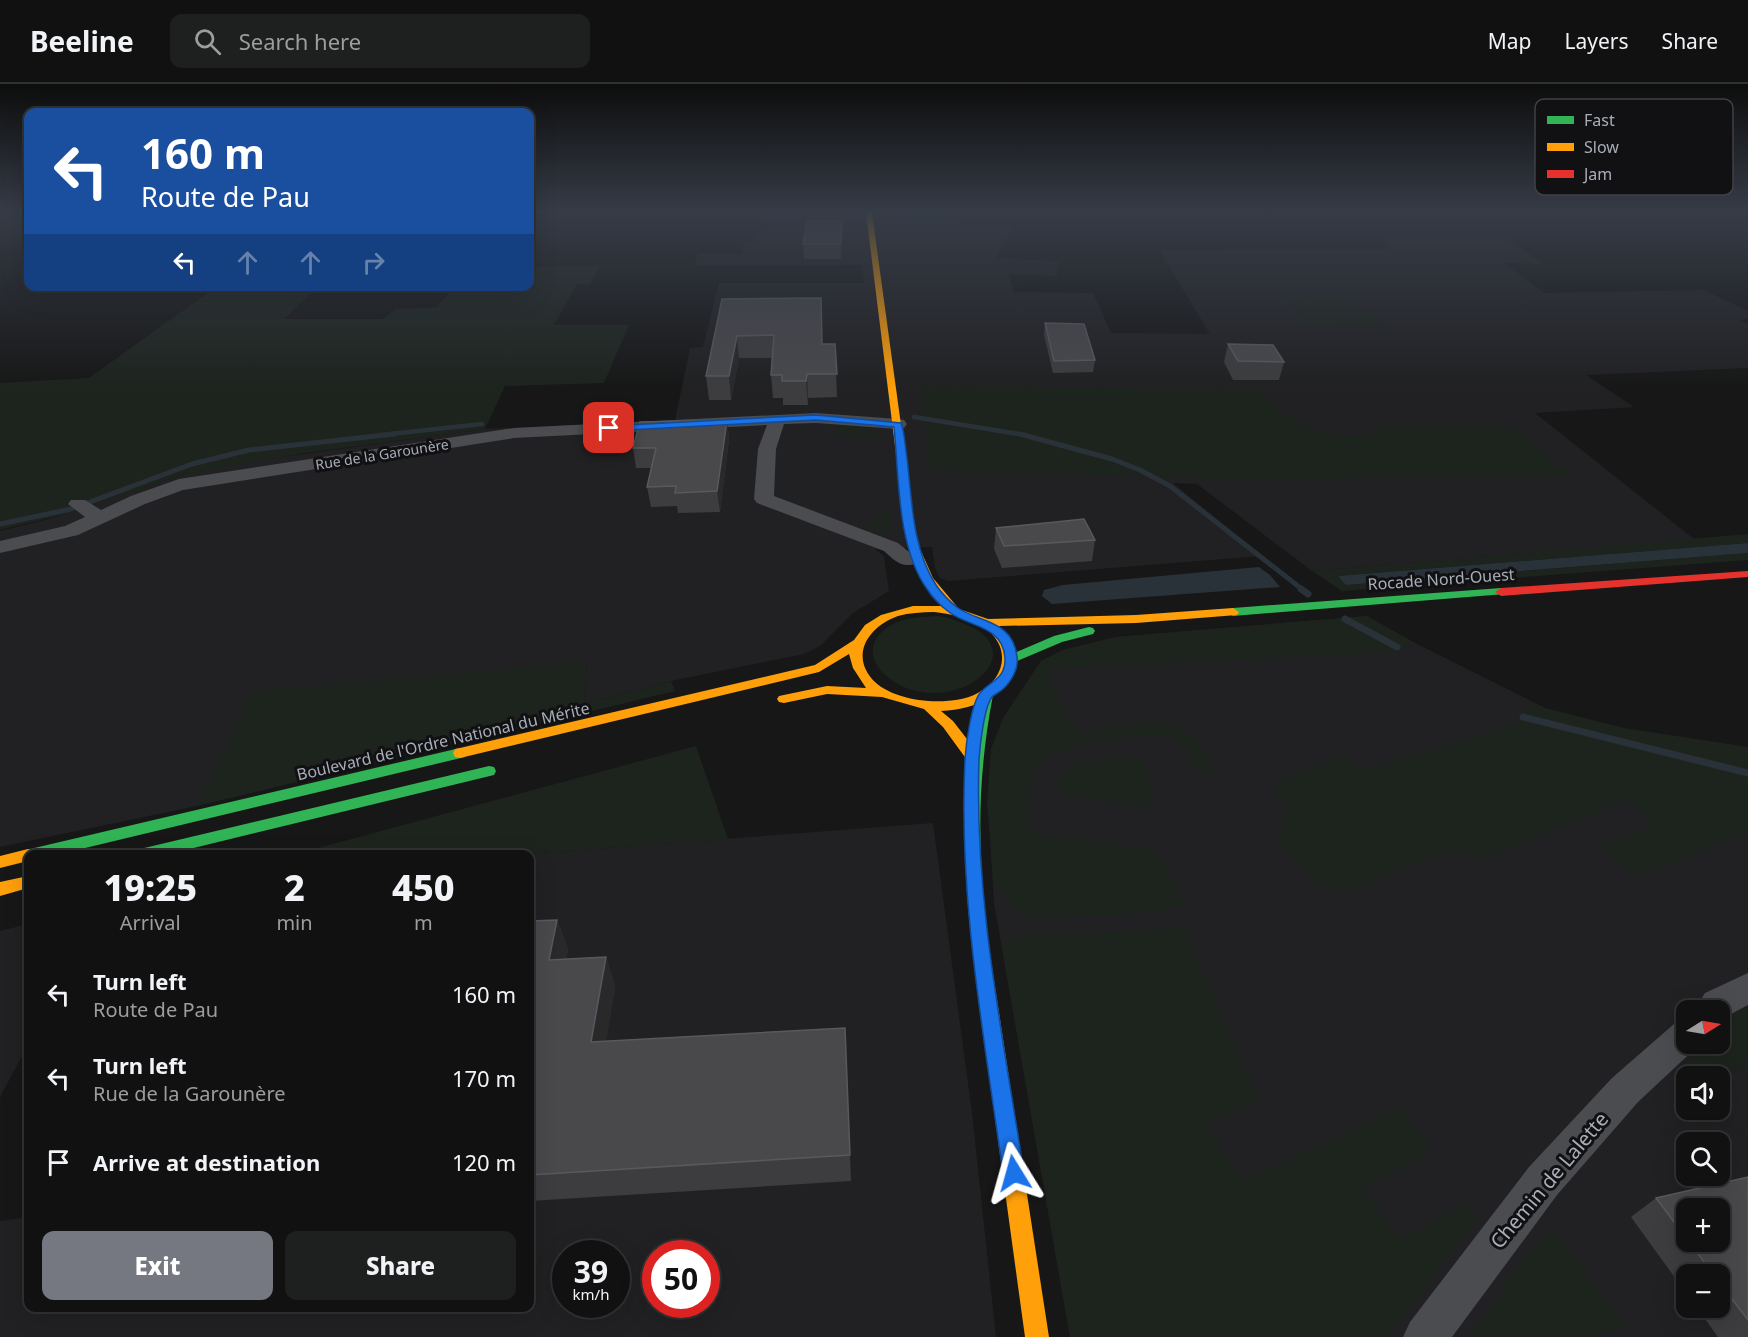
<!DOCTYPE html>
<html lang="en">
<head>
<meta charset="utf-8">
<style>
	body { margin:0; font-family:"Noto Sans",sans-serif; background:#1e1f1f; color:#f1f3f6; height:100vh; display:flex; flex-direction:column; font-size:22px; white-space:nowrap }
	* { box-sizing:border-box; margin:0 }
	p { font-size:20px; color:#9c9d9f }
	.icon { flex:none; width:33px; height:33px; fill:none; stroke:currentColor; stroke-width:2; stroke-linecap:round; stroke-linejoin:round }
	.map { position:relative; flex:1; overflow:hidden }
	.drawer { position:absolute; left:24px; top:766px; width:510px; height:462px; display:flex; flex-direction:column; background:#111; border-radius:12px; box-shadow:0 6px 24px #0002,0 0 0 2px #303131 }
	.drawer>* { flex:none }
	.top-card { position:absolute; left:24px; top:24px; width:510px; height:183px; border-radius:12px; box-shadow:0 6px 24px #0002,0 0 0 2px #303131; background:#1a4fa0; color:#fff; overflow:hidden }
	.needle { width:39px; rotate:79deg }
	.controls { position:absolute; left:1676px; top:916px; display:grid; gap:12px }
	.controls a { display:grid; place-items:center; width:54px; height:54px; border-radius:12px; background:#111; box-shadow:0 6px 24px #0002,0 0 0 2px #303131; font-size:30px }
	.speed { position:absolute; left:552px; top:1156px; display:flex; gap:12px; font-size:30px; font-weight:700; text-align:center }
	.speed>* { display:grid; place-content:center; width:78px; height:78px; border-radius:50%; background:#111; box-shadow:0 6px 24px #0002,0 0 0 2px #303131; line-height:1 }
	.speed small { font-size:15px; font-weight:400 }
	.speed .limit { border:9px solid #d22; background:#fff; color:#111 }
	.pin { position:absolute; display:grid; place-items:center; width:51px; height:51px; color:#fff; margin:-26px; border-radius:12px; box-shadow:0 3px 9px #0006 }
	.me { position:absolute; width:66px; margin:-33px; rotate:352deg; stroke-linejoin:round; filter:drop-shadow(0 0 4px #0008) }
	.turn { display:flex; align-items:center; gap:21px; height:126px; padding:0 18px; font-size:27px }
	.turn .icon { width:78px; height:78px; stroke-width:2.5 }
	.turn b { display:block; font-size:42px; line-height:51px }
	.lanes { display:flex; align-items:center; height:57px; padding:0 18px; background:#0003; justify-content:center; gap:30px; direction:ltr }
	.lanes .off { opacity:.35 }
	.eta { display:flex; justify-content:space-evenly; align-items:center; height:102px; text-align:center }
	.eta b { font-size:36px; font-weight:800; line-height:42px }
	.button { display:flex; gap:12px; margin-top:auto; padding:12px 18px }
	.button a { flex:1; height:69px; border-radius:12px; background:#757880; color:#fff; font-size:24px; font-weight:800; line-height:69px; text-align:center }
	.button a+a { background:#1e1f1f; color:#f1f3f6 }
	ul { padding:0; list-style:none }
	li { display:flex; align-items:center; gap:18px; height:84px; padding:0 18px }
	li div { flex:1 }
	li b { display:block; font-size:22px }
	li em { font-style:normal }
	header { display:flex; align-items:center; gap:36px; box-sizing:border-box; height:84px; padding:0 30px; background:#111; border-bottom:2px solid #303131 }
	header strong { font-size:28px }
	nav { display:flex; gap:33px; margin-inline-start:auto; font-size:21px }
	.search { width:420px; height:54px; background:#1e1f1f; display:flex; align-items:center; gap:15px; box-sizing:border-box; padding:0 21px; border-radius:12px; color:#9c9d9f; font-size:22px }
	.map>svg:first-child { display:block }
	.built { fill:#212123; fill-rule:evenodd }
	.green { fill:#1d241e }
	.water { fill:#2a3239 }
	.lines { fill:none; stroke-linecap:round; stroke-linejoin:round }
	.stream-far2 { stroke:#2a3239; stroke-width:4.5 }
	.stream-far1 { stroke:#2a3239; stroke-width:5 }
	.stream { stroke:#2a3239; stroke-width:7 }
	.street { fill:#4b4c50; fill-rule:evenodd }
	.fast { fill:#30b455; fill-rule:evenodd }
	.slow { fill:#ff9f0a; fill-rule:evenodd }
	.jam { fill:#e5322d; fill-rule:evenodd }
	.wall { fill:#3d3d3f; fill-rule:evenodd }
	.shaded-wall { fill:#29292a }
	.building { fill:#49494c; stroke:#58595d; stroke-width:1.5 }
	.route { fill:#1a73e8; stroke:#114b97; stroke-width:1.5 }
	.labels { text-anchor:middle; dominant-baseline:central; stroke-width:6; stroke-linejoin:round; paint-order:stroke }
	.far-street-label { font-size:14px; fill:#a8adb8; stroke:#111113 }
	.street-label { font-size:16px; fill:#a8adb8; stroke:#111113 }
	.near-street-label { font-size:20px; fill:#a8adb8; stroke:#111113 }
	.key { fill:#111113; stroke:#3e4045; stroke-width:1.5 }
	.key-label { font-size:16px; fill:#a8adb8 }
</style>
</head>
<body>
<header>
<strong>Beeline</strong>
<div class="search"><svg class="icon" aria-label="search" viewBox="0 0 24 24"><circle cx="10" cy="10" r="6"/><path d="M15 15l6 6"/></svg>Search here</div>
<nav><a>Map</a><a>Layers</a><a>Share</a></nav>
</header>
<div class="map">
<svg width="1748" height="1253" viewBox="0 0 1748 1253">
	<rect width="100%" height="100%" fill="#171717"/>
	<g class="built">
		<polygon points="765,129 881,129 883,135 1014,142 996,174 1058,177 1057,192 1008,190 1014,208 1093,209 1111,249 1210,250 1159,166 1391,165 1381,152 1504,153 1544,180 1504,179 1544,209 1704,206 1748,227 1748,235 1740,236 1748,240 1748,284 1586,291 1634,323 1535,329 1694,455 1312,487 1197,400 1173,399 1262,472 948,497 940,494 935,484 932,463 875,465 884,472 889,507 853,529 820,562 804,570 671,597 584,620 587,578 197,722 0,763 0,447 49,435 185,390 231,380 485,345 675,336 690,264 703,263 719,199 864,199 862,181 694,182 698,169 742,170 744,158 755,157 758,150 765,149 769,136 763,136"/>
		<path d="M1367,532L1415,559L1545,624L1748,705V1253H1070L994,819L989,737L1003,634L1041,577L1063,566L1116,553ZM1686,927H1719V960H1686ZM1686,993H1719V1026H1686ZM1686,1059H1719V1092H1686ZM1686,1125H1719V1158H1686ZM1686,1191H1719V1224H1686Z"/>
		<path d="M933,739L972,1029L996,1253H0V1137L28,1133V1158L22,1172H28V1224H530V771H514ZM566,1170H616V1221H566ZM656,1170H706V1221H656Z"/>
		<polygon points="28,840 28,961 0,1013 0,847"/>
	</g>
	<g class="green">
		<polygon points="26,129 28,129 28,154 0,154 0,141"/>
		<polygon points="600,182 590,200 577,200 554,241 629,241 604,299 505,302 485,345 305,369 185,390 78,427 0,446 0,299 89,294 216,203 317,203 284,235 383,235 395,225 435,224 455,203 530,202 530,183"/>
		<polygon points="1286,213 1345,215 1356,227 1371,228 1384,243 1304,240"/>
		<path d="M921,301L1262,306C1270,315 1279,325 1289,332C1309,347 1346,357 1370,349C1376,348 1382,343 1387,341L1512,343L1575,392L1228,395L931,386Z"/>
		<path d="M837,341C853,341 868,344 881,353L838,352Z"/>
		<polygon points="888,424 892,447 880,450 864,444 885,429 875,425"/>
		<polygon points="1748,450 1748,459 1338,492 1347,501 1748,469 1748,476 1342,507 1312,487"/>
		<path d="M938,532C1056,556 957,640 893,597C865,579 866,552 897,538C910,533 924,533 938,532Z"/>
		<path d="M1367,532L1415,559L1396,568L1048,585C1056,606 1064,638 1084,650C1109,643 1155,631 1180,644C1186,647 1191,653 1195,656C1205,665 1211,676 1213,688H1198L1186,665L1173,656L1159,651L1107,655L1049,670L1038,681L1032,702L1026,731L1029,749L1151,765L1169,790L1184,820L1180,823L1123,831L1039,833L1019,829L994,803L987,719L991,665L1003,634L1041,577L1063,566L1116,553Z"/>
		<polygon points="587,578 584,620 671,597 675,607 197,722 253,607"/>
		<polygon points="1535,619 1545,624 1624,644 1748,663 1748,748 1642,790 1628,786 1601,763 1655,740 1624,716 1485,775 1461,765 1409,782 1355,805 1331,807 1312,797 1276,750 1289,729 1276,708 1275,697 1345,671 1363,687 1512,640"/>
		<polygon points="696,662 728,755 514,771 292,771"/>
		<polygon points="1121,674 1140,675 1152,700 1155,725 1062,710 1057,693 1079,679"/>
		<polygon points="1184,844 1259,1016 1205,1041 1243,1097 1401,1023 1431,1068 1362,1106 1403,1155 1464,1120 1478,1134 1387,1253 1070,1253 1001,858 1019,852"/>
		<polygon points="1748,922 1748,982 1710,993 1690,993 1685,981 1705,960 1719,960 1719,946 1736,929"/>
		<polygon points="1552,1147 1558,1149 1624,1243 1594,1253 1471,1253 1517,1183 1546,1150"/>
	</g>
	<g class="water">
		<polygon points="1748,459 1748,469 1346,501 1338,492"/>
		<polygon points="1259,483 1270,491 1280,503 1052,520 1042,512 1044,506 1063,501"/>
	</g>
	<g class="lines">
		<g class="stream-far2">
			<polyline points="914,333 1025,351"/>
			<polyline points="381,351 482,340"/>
		</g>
		<g class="stream-far1">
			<polyline points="1020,350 1112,375 1140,386 1170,402 1303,506"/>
			<polyline points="0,440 71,425 192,380 249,366 394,350"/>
		</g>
		<g class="stream">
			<polyline points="1301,505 1308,510"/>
			<polyline points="1345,535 1397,563"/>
			<polyline points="1523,633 1748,689"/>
		</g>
		<g class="street">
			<path d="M816,329L898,335L904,336L907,340L904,344L898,345L816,339L784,340L776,365L774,412L898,459L919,476L915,480C901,484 894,476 884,467L757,419L754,415L758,365L767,341L514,354L183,406L145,420L78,451L0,469V457L65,442L85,433L68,420L71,416H85L101,426L131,412L179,395L514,344Z"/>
			<polygon points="1748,889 1748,921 1729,931 1719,939 1719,927 1694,927 1705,909"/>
			<polygon points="1686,935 1686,960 1699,960 1698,962 1638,1018 1557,1111 1452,1253 1403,1253 1410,1238 1529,1083 1612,994 1674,940"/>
		</g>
		<g class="fast">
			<polygon points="1501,504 1507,508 1505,510 1233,532 1227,528 1233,524"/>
			<polygon points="1089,543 1093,544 1095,547 1093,550 1062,558 1015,578 1007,578 1005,575 1007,572 1054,552"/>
			<path d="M986,607L993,611C973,716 979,798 995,903L992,909L986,911L980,909L977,903C963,798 958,716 979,611Z"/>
			<polygon points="460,664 465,665 467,669 465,673 56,771 28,771 28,777 24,775 22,771 24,767 30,765"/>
			<polygon points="489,682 494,683 496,687 494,691 165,771 132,771 134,767 140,765"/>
		</g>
		<g class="slow">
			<path d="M866,129H872L917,458L933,494L959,525L988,535L1136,531L1233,524L1239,528L1237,531L1136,539L999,542C1041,591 990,626 941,627L953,637L977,668L979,672L977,676H967L943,643L924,625L882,613L827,610L784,619L779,618L777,615L779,612L827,602L866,604L853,584L849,570L819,588L460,674L455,673L453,669L455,665L460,664L815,581L854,556L865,541L881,531L913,522H944L922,495L907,458ZM934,528C950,530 968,533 982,542C1012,561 1007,595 976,610C950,623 893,619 872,595C850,569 870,542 898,532C909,529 922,528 934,528Z"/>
			<polygon points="28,765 34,767 36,771 28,771 28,777 0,784 0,772"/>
			<polygon points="28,792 28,804 0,812 0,798"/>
			<polygon points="986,895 992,897 995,903 1049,1253 1025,1253 977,903 980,897"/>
		</g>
		<polygon class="jam" points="1748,487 1748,493 1501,512 1495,508 1501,504"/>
	</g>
	<g class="wall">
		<polygon points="842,152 841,175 804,175 803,160"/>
		<polygon points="722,215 822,260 835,260 837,313 808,314 808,321 783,321 783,314 773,314 771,291 772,274 739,274 731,316 709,316 706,292"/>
		<polygon points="1045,239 1095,276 1093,288 1053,289 1044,251"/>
		<polygon points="1228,260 1284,278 1279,296 1233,296 1224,278"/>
		<polygon points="727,336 729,356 720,428 678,429 677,422 651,423 647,403 651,384 636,384 633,364"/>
		<polygon points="996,444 1095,456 1092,477 1002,484 994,465"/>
		<polygon points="557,836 568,866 566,875 606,873 615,902 606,957 845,944 851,1097 530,1117 530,837"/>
		<path d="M1748,1093V1253H1718L1697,1224H1719V1191H1686V1209L1631,1133L1656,1114ZM1686,1125L1719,1158H1686Z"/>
	</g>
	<g class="shaded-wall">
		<polygon points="842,137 842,152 841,175 841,160"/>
		<polygon points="737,252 739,274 731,316 729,292"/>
		<polygon points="807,290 808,314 808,321 806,297"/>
		<polygon points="727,336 729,356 720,428 717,407"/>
		<polygon points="557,836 568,866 560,905 549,876"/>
		<polygon points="606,873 615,902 602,986 591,958"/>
	</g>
	<g class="building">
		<polygon points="807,137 842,137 841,160 803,160"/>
		<polygon points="821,214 822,260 835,260 837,290 807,290 806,297 782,297 782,291 771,291 774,251 737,252 729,292 706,292 722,215"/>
		<polygon points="1045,239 1084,240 1095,276 1054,277"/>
		<polygon points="1228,260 1273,261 1284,278 1238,277"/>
		<polygon points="727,336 717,407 675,409 676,402 647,403 656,364 633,364 640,338"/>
		<polygon points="1084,435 1095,456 1004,462 996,444"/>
		<polygon points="557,836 549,876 606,873 591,958 845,944 850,1071 530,1091 530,837"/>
		<polygon points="1748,1093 1748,1236 1719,1198 1719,1191 1714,1191 1689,1158 1719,1158 1719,1125 1686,1125 1686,1154 1656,1114"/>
	</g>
	<linearGradient id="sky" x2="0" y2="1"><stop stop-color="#0d0d0d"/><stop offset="0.42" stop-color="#363c47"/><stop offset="1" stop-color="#363c47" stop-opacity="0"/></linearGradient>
	<rect width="1748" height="304" fill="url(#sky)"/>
	<path class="route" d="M816,331L901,339C905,349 905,363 907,374C912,416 912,464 936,501C941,509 951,519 958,524C980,539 1013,536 1017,573C1019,584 1011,598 1003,605C1000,608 995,610 992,613C984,623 980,662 979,675C974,815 1003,952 1024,1089L1021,1097L1014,1100L1006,1097L1003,1089C984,952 958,814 965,675C966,660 971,621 980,609C990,597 1006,595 1005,574C1003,541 968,543 949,528C941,522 932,513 927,505C897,463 899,393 894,343L816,336L609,347L605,344L609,342Z"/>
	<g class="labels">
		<g class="far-street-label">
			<text transform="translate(382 370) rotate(-9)">Rue de la Garounère</text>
		</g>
		<g class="street-label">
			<text transform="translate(1441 495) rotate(-4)">Rocade Nord-Ouest</text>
			<text transform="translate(443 657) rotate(-13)">Boulevard de l'Ordre National du Mérite</text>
		</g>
		<g class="near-street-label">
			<text transform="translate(1549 1096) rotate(-50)">Chemin de Lalette</text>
		</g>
	</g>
	<rect x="1535" y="15" width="198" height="96" rx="9" class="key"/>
	<rect x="1547" y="32" width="27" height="8" fill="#30b455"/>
	<rect x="1547" y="59" width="27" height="8" fill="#ff9f0a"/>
	<rect x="1547" y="86" width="27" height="8" fill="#e5322d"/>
	<g class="key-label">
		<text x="1584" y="42">Fast</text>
		<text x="1584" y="69">Slow</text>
		<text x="1584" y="96">Jam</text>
	</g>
</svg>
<div class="controls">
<a><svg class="needle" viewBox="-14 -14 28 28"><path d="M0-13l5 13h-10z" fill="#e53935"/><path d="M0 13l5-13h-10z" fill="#9c9d9f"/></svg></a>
<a><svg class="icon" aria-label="sound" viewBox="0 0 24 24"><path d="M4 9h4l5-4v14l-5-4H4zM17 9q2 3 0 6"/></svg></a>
<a><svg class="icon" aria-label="search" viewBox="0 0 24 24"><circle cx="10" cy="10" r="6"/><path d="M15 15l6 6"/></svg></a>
<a>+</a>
<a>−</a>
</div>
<div class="speed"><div>39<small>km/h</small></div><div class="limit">50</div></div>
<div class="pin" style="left:609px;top:344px;background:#d93025"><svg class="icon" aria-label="arrive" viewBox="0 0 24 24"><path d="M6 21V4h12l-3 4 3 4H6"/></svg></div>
<svg class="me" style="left:1014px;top:1089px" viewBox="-20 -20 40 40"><path d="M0-17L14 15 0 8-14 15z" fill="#1a73e8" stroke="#fff" stroke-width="4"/></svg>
<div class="top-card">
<div class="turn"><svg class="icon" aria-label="left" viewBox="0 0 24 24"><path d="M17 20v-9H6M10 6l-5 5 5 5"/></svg><div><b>160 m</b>Route de Pau</div></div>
<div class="lanes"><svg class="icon" aria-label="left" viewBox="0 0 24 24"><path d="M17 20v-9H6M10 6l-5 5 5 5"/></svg><svg class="icon off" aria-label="ahead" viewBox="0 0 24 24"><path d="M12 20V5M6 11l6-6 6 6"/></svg><svg class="icon off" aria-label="ahead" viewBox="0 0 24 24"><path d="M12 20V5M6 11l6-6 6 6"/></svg><svg class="icon off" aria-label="right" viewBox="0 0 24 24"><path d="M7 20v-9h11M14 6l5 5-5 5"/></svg></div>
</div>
<section class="drawer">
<div class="eta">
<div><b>19:25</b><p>Arrival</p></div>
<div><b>2</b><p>min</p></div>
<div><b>450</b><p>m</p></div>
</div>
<ul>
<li><svg class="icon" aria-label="left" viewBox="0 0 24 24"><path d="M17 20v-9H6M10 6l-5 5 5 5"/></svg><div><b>Turn left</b><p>Route de Pau</p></div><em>160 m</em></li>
<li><svg class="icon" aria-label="left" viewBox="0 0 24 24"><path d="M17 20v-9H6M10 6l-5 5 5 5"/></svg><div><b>Turn left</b><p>Rue de la Garounère</p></div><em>170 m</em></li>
<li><svg class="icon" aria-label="arrive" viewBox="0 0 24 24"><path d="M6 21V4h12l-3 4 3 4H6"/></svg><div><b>Arrive at destination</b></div><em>120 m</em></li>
</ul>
<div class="button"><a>Exit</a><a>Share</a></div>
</section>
</div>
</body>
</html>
